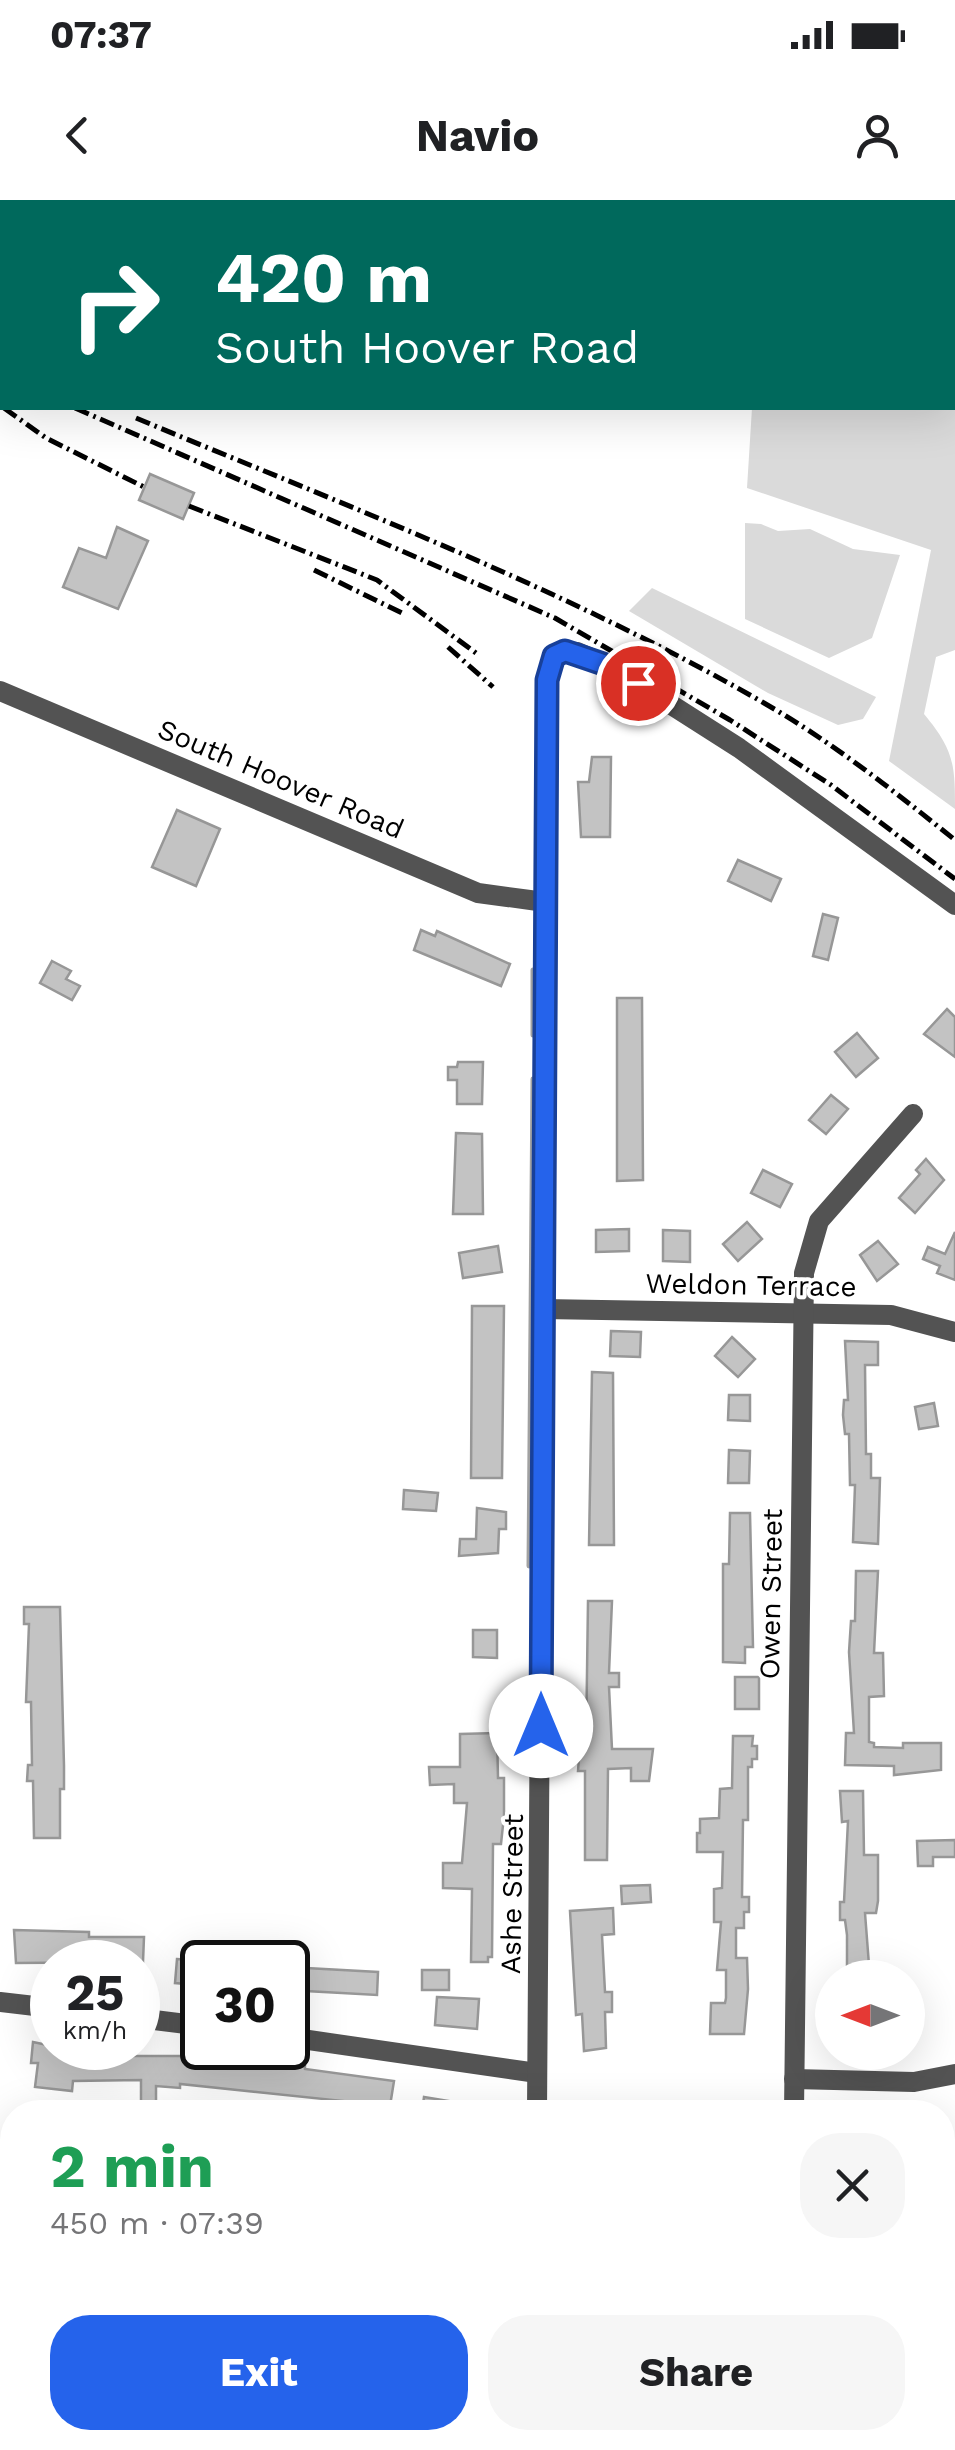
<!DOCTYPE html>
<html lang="en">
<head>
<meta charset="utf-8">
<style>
	body { margin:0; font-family:"Work Sans",sans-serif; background:#f6f6f6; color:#202124; height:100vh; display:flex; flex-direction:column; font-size:38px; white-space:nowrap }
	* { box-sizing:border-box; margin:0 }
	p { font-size:32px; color:#757577 }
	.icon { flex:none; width:55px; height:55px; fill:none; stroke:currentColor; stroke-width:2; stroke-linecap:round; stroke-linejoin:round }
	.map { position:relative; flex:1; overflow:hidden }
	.sheet { position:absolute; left:0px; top:1900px; width:955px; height:350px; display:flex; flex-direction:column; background:#fff; border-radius:40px 40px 0 0; box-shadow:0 10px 40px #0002 }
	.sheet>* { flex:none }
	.banner { position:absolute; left:0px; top:0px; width:955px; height:210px; box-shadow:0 10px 40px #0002; background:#00695c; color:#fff; overflow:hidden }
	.needle { width:65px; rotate:270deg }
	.fabs { position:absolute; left:815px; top:1760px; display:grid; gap:20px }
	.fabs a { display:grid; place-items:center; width:110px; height:110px; border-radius:50%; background:#fff; box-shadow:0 10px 40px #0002; font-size:50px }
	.speed { position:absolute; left:30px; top:1740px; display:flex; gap:20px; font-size:50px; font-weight:700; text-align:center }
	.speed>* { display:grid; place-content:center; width:130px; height:130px; border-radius:50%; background:#fff; box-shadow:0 10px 40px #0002; line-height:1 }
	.speed small { font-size:25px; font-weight:400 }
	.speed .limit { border:5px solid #111; border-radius:15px; background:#fff; color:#111 }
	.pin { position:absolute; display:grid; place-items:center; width:85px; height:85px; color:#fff; margin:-42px; border:5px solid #fff; border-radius:50%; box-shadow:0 2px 10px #0007 }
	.me { position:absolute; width:110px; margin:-55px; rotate:0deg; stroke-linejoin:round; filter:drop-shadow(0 0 8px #0008) }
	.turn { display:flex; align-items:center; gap:35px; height:210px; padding:0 50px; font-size:45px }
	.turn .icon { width:130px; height:130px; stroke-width:2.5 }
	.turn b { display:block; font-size:70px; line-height:85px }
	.round { display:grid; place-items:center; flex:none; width:105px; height:105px; border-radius:40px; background:#f6f6f6 }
	.headline { display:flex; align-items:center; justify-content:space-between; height:170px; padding:0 50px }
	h1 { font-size:60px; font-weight:700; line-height:75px; color:#1e9e55 }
	.button { display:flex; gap:20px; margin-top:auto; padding:20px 50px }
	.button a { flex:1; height:115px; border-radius:40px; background:#2563eb; color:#fff; font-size:40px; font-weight:700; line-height:115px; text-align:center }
	.button a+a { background:#f6f6f6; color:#202124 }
	.status { display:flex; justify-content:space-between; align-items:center; height:70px; padding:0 50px; background:#fff; direction:ltr }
	.status svg { height:28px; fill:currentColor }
	header { display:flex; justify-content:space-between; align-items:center; height:130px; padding:0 50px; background:#fff; font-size:45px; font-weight:700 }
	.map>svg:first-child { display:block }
	.green { fill:#dadada }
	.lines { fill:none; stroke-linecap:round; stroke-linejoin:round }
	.stream { stroke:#a1a1a1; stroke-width:5 }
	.building { fill:#c3c3c3; stroke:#979797; stroke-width:2.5 }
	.minor { stroke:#535353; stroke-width:20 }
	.rail { stroke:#000; stroke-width:5; stroke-dasharray:15 5 2.5 5; stroke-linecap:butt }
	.route-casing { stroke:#184099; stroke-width:25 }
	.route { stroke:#2563eb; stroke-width:18 }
	.labels { text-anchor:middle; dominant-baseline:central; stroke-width:8; stroke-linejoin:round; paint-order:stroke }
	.street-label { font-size:28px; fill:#000; stroke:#fff }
</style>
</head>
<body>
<div class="status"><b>07:37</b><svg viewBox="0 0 49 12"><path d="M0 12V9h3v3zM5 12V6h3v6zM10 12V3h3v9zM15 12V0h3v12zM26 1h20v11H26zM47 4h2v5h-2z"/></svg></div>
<header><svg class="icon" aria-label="back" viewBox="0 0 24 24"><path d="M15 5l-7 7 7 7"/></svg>Navio<svg class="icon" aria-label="person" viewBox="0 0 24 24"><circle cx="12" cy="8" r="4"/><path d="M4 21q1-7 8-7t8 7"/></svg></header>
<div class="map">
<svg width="955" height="2250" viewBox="0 0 955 2250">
	<rect width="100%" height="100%" fill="#fff"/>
	<g class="green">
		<path d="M955,16V450L936,457L924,514C954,550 955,564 955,609L889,561L931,350L747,288L752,208H952Z"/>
		<polygon points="745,323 761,324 778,331 810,329 853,349 900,355 872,438 829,458 745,419"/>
		<polygon points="652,388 876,497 863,519 838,525 768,493 629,411"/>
	</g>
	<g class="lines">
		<g class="stream">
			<polyline points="533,835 533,770"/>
			<polyline points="529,1366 533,879"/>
		</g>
	</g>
	<g class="building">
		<polygon points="150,274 194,293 183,319 139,300"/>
		<polygon points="117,327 148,341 118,409 63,387 79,348 106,358"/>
		<polygon points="592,557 611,557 610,637 581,637 578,582 589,582"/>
		<polygon points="177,610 220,629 196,686 152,667"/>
		<polygon points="738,660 781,679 771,701 728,681"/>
		<polygon points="823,714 838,718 828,760 813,756"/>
		<polygon points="421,730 435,736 437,731 510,764 501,786 414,750"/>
		<polygon points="52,761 71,771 66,779 80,786 72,800 40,783"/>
		<polygon points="617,798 642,798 643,980 617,981"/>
		<polygon points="947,809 955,817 955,857 924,834"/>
		<polygon points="857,833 878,858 856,877 835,852"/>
		<polygon points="458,862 483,862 482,904 457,904 457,880 448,880 448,867 457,867"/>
		<polygon points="831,895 848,909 826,934 809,920"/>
		<polygon points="456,933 482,934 483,1014 453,1014"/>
		<polygon points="926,959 944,980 915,1013 899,998 920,974 916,970"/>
		<polygon points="763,970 792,984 780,1007 751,993"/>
		<polygon points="747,1022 762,1039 738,1061 723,1044"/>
		<polygon points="629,1029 629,1051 596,1052 596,1030"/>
		<polygon points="663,1030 690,1031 690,1062 663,1061"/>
		<polygon points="955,1032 955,1080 937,1073 940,1066 923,1059 928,1047 945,1054"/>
		<polygon points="878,1041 898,1064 877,1081 860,1055"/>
		<polygon points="498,1046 502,1072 463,1078 459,1053"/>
		<polygon points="472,1106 504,1106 502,1278 471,1278"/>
		<polygon points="611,1131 641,1132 640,1157 610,1156"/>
		<polygon points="732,1137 755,1159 738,1177 715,1156"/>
		<polygon points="845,1141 878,1142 878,1165 865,1165 866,1254 871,1254 871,1278 880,1278 878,1344 853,1342 855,1285 850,1285 849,1234 845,1234 843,1215 844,1200 848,1200"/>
		<polygon points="592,1172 613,1173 614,1345 589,1345"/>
		<polygon points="729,1195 750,1195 750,1221 728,1220"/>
		<polygon points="934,1203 938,1226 919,1229 915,1207"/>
		<polygon points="729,1250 750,1251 749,1283 728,1283"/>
		<polygon points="404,1290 438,1293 436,1311 403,1309"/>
		<polygon points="477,1308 506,1312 506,1329 499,1329 498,1353 459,1356 460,1339 476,1339"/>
		<polygon points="730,1313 750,1313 753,1447 745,1447 745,1463 723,1462 723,1364 729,1364"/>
		<polygon points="856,1371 878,1371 874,1453 883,1453 884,1496 869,1497 869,1542 874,1543 874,1547 903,1548 903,1543 941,1543 941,1570 894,1575 894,1566 845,1565 846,1533 854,1533 849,1452 851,1421 855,1421"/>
		<polygon points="588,1401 612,1401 609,1473 619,1473 619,1487 609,1487 612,1549 653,1549 649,1581 631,1581 631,1568 608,1569 607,1660 585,1660 585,1571 578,1571 580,1544 586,1544"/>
		<polygon points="24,1407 60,1407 64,1566 64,1589 60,1589 60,1638 34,1638 33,1581 27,1581 28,1565 32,1565 31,1502 26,1502 29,1424 24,1424"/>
		<polygon points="473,1430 497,1430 497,1458 473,1457"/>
		<rect x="735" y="1477" width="24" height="32"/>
		<polygon points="497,1533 498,1578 504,1578 504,1616 501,1644 493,1644 492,1757 488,1757 488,1762 471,1762 472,1689 443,1688 443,1663 462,1663 467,1603 454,1603 454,1584 430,1585 429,1567 460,1567 460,1534"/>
		<polygon points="733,1536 753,1536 752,1546 757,1546 757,1559 752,1559 752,1567 748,1567 748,1620 743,1620 742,1697 749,1697 749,1712 744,1712 744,1728 736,1728 736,1758 747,1758 748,1789 744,1834 710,1834 711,1803 725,1803 726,1798 726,1770 717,1770 721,1722 714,1722 714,1689 722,1688 723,1652 697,1652 697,1633 700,1633 700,1619 719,1618 720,1589 732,1588"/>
		<polygon points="840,1591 863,1591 864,1655 878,1655 878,1701 876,1713 865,1713 870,1778 847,1778 847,1735 845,1720 840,1720 840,1702 844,1702 848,1621 842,1622"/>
		<polygon points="955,1640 955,1657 933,1657 933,1666 918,1666 917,1641"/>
		<polygon points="650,1685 651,1702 622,1704 621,1686"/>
		<polygon points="613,1708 614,1734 602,1735 605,1792 612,1792 612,1812 605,1812 606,1848 584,1851 582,1814 576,1815 570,1711"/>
		<polygon points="14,1730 89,1732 89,1737 144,1737 143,1762 16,1763"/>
		<polygon points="177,1759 200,1761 198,1785 175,1783"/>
		<polygon points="288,1767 378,1772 377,1795 288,1790"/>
		<rect x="422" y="1770" width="27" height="20"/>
		<polygon points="437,1797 479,1799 477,1829 435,1825"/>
		<polygon points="33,1842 76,1851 75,1856 187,1856 187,1860 223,1864 305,1866 305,1869 394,1881 390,1906 180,1884 180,1888 156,1886 156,1912 141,1912 141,1880 73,1881 72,1891 35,1887 38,1863 31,1863"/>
		<polygon points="424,1897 473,1905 472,1912 422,1912"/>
	</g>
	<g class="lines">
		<g class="minor">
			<polyline points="0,491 478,693 545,702"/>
			<polyline points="543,1109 891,1115 955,1132"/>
			<polyline points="0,1802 52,1808"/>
			<polyline points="138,1818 202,1826"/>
			<polyline points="288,1837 537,1873"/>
			<polyline points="794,1879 914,1882 955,1874"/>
			<polyline points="537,1912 547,480 554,457 565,451 577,452 612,467 739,548 955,705"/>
			<polyline points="794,1912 804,1073 819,1021 913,914"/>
			<polyline points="0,2174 5,2250"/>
			<polyline points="942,2214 955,2214"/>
			<polyline points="852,2238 854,2250"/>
			<polyline points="532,2250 533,2238"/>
		</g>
		<g class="rail">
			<polyline points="0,175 2,176"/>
			<polyline points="4,208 46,238 144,287"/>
			<polyline points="75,208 555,418 730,520 831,585 955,679"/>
			<path d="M136,218C349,307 564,388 764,503C832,542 894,591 955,640"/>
			<polyline points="189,306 377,380 476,453"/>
			<polyline points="314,370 404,414"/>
			<polyline points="448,447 493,487"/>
		</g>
	</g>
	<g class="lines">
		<defs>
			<polyline id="route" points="541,1526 547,480 554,456 565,451 612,467 638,483"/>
		</defs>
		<use href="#route" class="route-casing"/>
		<use href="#route" class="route"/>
	</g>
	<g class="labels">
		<g class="street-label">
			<text transform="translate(281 579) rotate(23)">South Hoover Road</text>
			<text transform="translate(751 1085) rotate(1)">Weldon Terrace</text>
			<text transform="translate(771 1394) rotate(-89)">Owen Street</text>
			<text transform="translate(512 1694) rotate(-89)">Ashe Street</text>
		</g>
	</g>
</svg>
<div class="fabs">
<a><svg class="needle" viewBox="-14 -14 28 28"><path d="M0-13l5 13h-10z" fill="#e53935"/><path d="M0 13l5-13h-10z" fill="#757577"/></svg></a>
</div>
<div class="speed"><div>25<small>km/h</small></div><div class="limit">30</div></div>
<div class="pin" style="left:638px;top:483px;background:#d93025"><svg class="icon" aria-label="arrive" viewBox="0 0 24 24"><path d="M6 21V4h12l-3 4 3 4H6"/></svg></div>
<svg class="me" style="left:541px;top:1526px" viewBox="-20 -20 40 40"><circle r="19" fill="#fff"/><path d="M0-13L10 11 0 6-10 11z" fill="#2563eb"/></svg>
<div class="banner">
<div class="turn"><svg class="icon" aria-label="right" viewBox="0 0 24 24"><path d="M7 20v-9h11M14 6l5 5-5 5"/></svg><div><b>420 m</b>South Hoover Road</div></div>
</div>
<section class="sheet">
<div class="headline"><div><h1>2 min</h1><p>450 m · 07:39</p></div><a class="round"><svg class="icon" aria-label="close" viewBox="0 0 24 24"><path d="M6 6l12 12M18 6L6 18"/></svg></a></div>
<div class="button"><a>Exit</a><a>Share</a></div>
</section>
</div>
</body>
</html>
